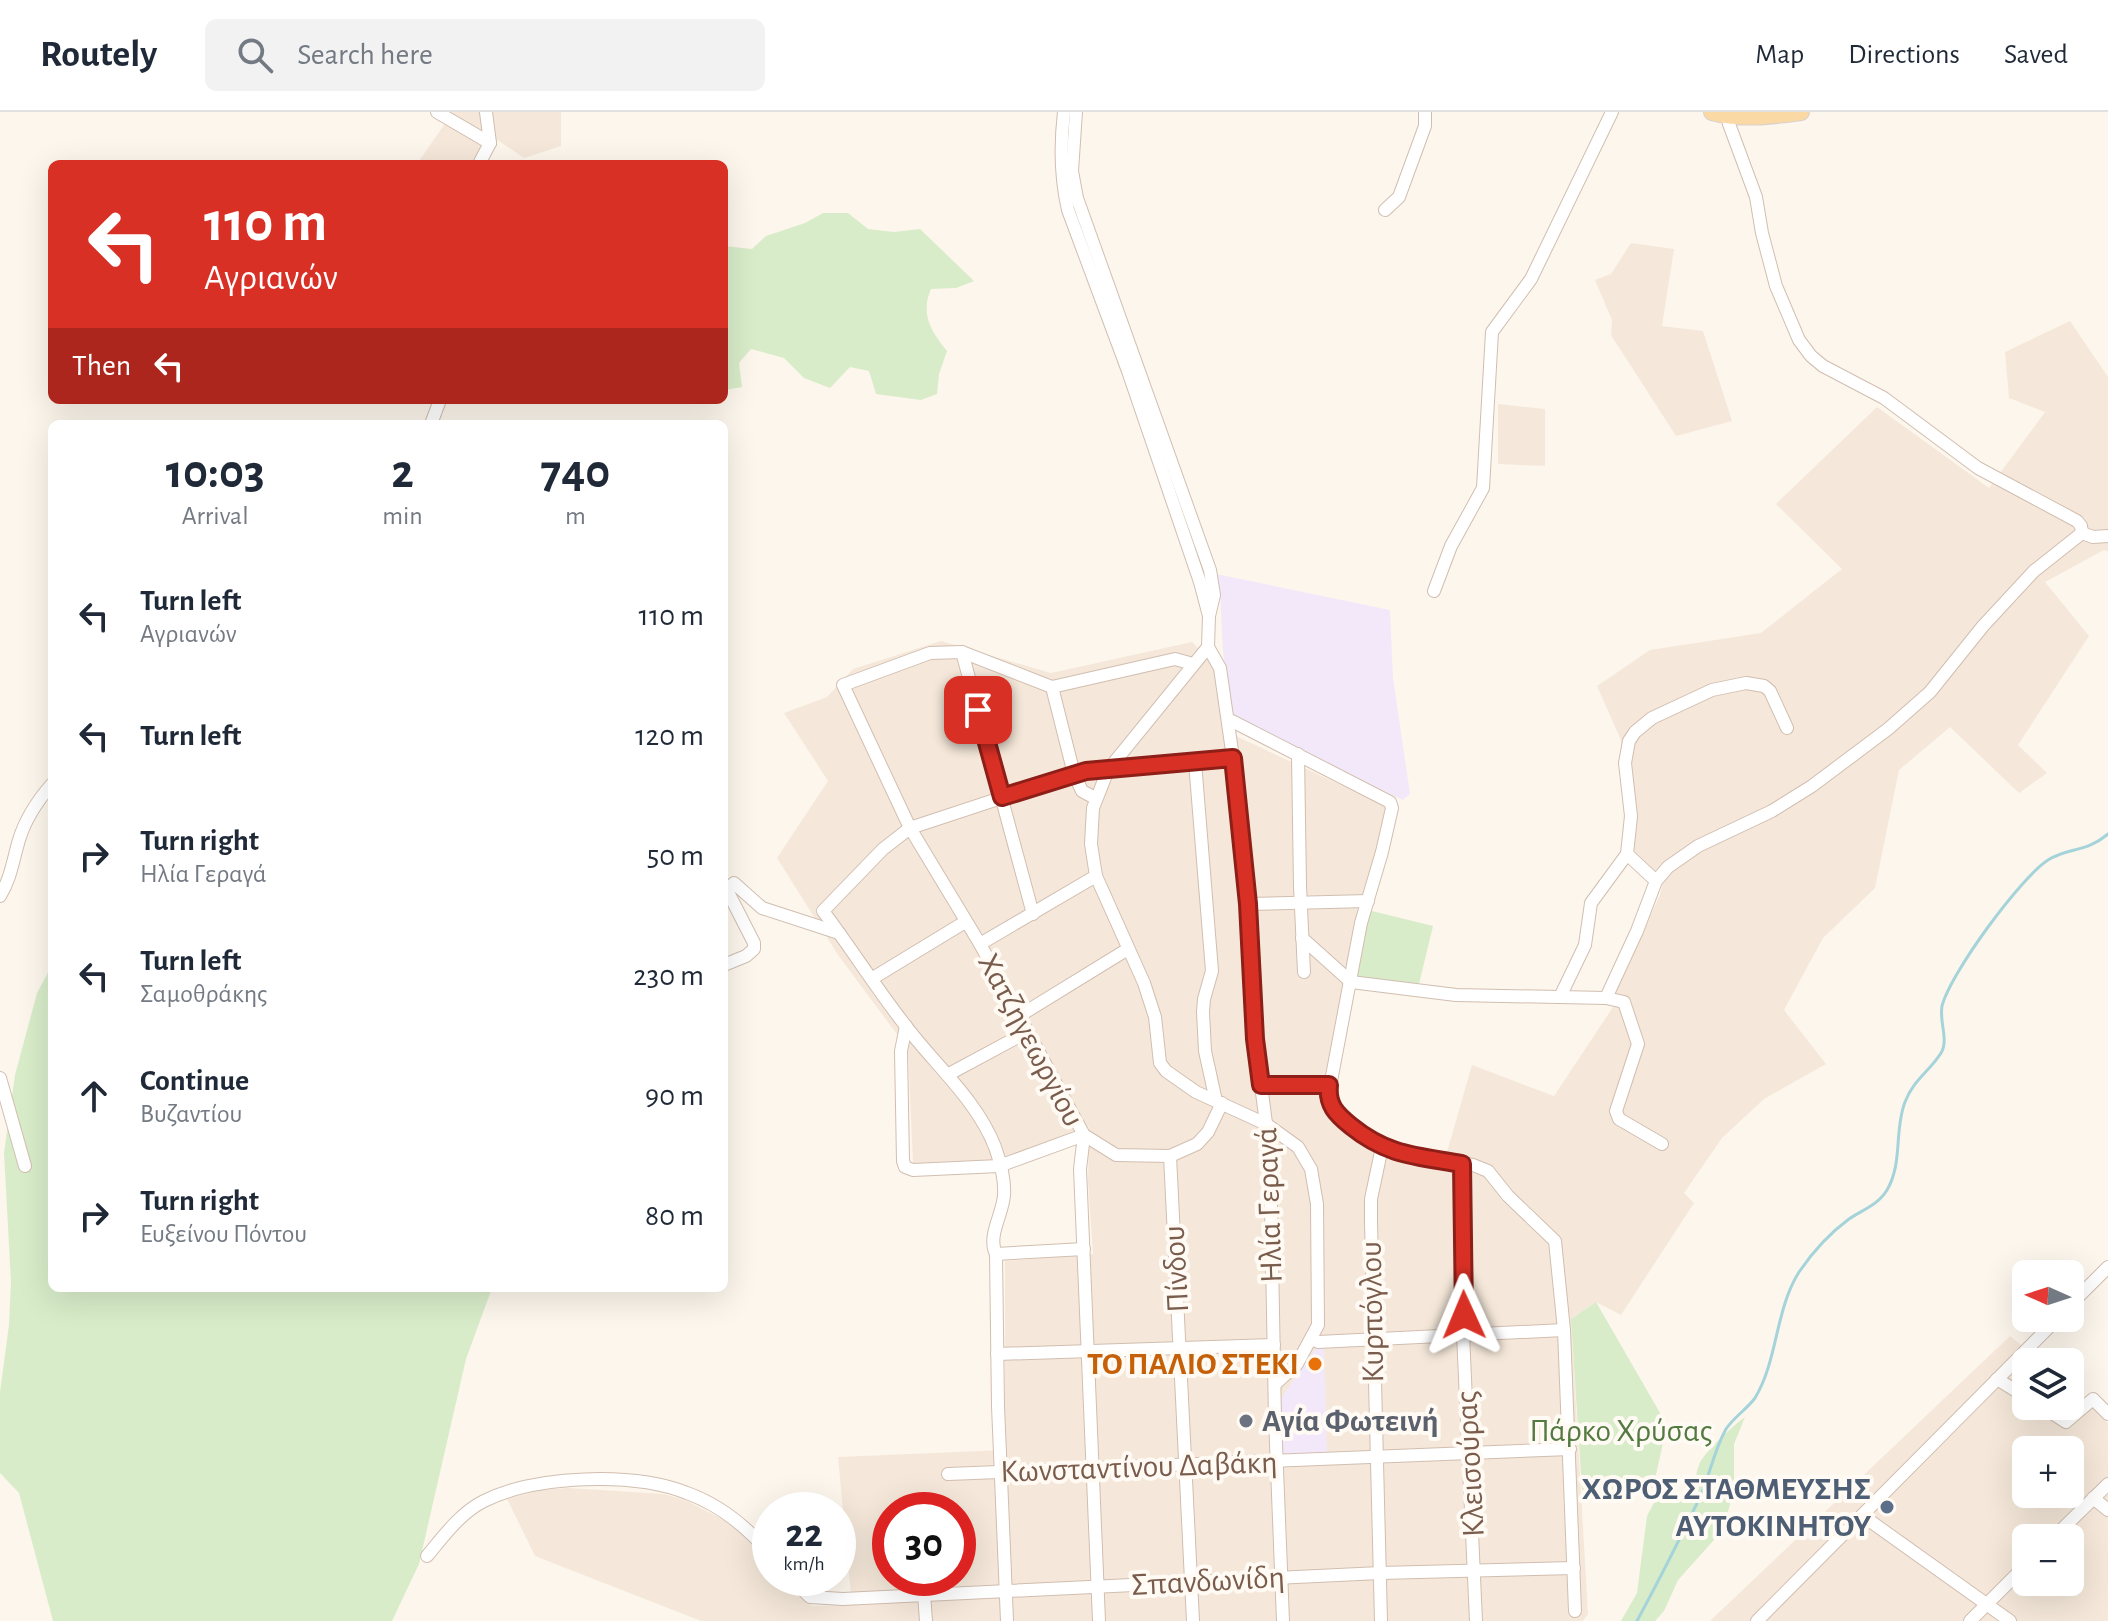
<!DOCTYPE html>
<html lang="en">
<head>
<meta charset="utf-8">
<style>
	body { margin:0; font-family:"Alegreya Sans",sans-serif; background:#f2f2f3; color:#1f2937; height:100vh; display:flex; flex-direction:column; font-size:30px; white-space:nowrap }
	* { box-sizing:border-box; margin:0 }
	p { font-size:26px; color:#747a83 }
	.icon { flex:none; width:44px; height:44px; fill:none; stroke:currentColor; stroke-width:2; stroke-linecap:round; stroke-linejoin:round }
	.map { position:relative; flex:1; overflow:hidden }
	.details { position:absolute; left:48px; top:308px; width:680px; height:872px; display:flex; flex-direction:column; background:#fff; border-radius:12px; box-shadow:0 8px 32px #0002 }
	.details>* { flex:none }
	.top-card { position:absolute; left:48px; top:48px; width:680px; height:244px; border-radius:12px; box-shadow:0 8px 32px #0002; background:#d93025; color:#fff; overflow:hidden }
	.needle { width:52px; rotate:273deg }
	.buttons { position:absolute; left:2012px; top:1148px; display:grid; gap:16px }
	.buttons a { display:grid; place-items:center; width:72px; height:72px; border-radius:12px; background:#fff; box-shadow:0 8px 32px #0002; font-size:40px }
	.speed { position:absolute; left:752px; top:1380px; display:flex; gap:16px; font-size:40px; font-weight:700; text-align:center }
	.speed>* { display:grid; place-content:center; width:104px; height:104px; border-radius:50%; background:#fff; box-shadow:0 8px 32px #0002; line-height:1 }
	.speed small { font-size:20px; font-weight:400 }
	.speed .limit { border:12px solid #d22; background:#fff; color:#111 }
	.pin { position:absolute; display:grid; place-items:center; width:68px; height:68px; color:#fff; margin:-34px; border-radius:16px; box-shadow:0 4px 12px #0006 }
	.me { position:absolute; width:88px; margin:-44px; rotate:359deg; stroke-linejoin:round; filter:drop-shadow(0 0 6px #0008) }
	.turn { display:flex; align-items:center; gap:28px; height:168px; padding:0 24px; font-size:36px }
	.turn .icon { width:104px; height:104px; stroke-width:2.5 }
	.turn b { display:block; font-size:56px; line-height:68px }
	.then { display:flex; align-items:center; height:76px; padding:0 24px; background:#0003; gap:16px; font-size:30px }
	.eta { display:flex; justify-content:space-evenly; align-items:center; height:136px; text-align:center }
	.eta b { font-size:48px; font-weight:600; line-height:56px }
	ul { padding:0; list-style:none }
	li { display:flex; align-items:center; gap:24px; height:120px; padding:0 24px }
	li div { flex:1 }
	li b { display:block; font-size:30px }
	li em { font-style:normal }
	header { display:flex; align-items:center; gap:48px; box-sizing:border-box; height:112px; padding:0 40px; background:#fff; border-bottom:2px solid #e0e1e3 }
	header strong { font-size:38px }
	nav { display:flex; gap:44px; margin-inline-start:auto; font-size:28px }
	.search { width:560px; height:72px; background:#f2f2f3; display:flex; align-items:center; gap:20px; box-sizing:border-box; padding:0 28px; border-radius:12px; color:#747a83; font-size:30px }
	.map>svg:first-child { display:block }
	.residential { fill:#f5e8da; fill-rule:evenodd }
	.education { fill:#f3e8fa }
	.green { fill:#d8ecc9 }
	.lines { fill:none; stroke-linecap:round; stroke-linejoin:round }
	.stream { stroke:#a5d3da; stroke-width:3 }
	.minor-casing { stroke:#d1beb0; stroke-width:14 }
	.major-casing { stroke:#dad1cd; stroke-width:18 }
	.minor { stroke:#fff; stroke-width:12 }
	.major { stroke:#fbd9a5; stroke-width:16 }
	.route-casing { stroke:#8d1f18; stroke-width:20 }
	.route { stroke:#d93025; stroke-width:14 }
	.food-dot { fill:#e8710a; stroke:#fffaf3; stroke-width:3 }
	.worship-dot { fill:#6b7280; stroke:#fffaf3; stroke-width:3 }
	.service-dot { fill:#5c6f8a; stroke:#fffaf3; stroke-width:3 }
	.labels { text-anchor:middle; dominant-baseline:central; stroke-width:8; stroke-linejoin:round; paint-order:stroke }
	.street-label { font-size:32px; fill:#7a5c4d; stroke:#fffaf3 }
	.food-label { font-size:32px; font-weight:bold; fill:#c56008; stroke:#fffaf3; text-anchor:end }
	.worship-label { font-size:32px; font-weight:bold; fill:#5b616d; stroke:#fffaf3; text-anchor:start }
	.park-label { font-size:32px; fill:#537a41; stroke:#fffaf3 }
	.service-label { font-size:32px; font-weight:bold; fill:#4e5e75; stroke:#fffaf3; text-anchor:end }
</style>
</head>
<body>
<header>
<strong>Routely</strong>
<div class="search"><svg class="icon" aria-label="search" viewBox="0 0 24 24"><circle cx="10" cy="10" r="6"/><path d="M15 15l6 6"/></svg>Search here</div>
<nav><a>Map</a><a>Directions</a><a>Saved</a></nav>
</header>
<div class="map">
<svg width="2108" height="1509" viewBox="0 0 2108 1509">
	<rect width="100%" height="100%" fill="#fdf6ec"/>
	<g class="residential">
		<polygon points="453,0 561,0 561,34 524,46 483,18 484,34 474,52 417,52"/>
		<polygon points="1631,131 1674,137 1662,214 1703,219 1732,309 1676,324 1611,223 1612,208 1595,168 1611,162"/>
		<path d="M2070,209L2108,265V439L2104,438L2045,470L2089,524L2018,633L2047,661L2019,681L1950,615L1899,658L1875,776L1823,826L1784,898L1826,952L1764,987L1722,1026L1684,1081L1694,1091L1621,1203L1596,1190L1571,1207L1588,1502L1583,1509H701L535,1444L507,1387L540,1378L568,1376L664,1382L685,1388L722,1407L744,1424L770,1454V1466H780L793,1481L812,1494L852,1493L838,1345L1005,1338V1149L1093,1142L1088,1069L1089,1015L993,1048L913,1052L908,937L838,843L777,746L828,669L784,601L827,585L853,557L941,529L1051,561L1192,530L1213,552L1223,618L1386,694L1387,701L1320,993L1337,1012L1372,1038L1415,1051L1443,1054L1472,953L1554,984L1619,886L1613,883L1660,783L1663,770L1634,741L1632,731L1636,702L1632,675L1620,626L1597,574L1650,538L1761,521L1842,457L1776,392L1877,295L1989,376L2045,300L2009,286L2005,240ZM890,1398H958V1466H890Z"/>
		<polygon points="1498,292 1545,297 1545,354 1498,352"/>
		<path d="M2010,1224L2042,1250H2026V1294H2070V1273L2108,1311V1509H1710ZM2026,1338H2070V1382H2026ZM2026,1426H2070V1470H2026Z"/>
	</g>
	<g class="education">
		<polygon points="1216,462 1390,498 1393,566 1410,682 1403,688 1232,606 1223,539 1220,478"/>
		<polygon points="1318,1233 1324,1235 1327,1341 1280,1343 1277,1292"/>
	</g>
	<g class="green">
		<path d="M823,101H848L868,117L894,120L920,117L974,169L956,176L931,177C920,202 931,219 947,239L939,262L937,282L921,288L876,282L869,259L850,255L830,276L804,266L784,246L751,237L739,251L742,275L724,278V134L752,137L766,124L805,111Z"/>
		<polygon points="1368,798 1433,814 1418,876 1356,867"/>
		<polygon points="52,853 52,1176 492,1176 466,1247 419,1452 392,1509 53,1509 19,1381 0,1361 0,1280 9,1213 11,1170 4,1041 15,963 37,881"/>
		<polygon points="1596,1190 1667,1313 1653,1376 1582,1378 1571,1207"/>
		<path d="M1745,1305L1734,1332V1378L1726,1407L1713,1429L1678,1468L1664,1499L1655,1509H1621L1637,1481L1647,1404L1657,1385L1675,1390L1690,1385C1695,1374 1695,1364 1699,1353C1703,1341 1734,1313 1745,1305Z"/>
	</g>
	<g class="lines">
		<path class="stream" d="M1637,1509C1659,1468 1680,1427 1700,1385C1710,1363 1714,1338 1726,1317C1734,1305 1747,1297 1755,1286C1778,1248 1775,1198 1799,1160C1812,1141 1830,1121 1849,1107C1862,1098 1878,1093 1887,1078C1903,1051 1894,1018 1905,990C1914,967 1929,960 1941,941C1949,928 1939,910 1942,894C1950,862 2020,766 2048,748C2068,735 2086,741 2108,722"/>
		<defs>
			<g id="minor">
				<polyline points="437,0 490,31"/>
				<polyline points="486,0 490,31"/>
				<path d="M1064,0C1060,34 1060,64 1068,98L1128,259L1200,470L1209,504"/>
				<polyline points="1076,0 1072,59 1077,86 1210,458 1214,483 1209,504 1208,535"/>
				<polyline points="479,52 490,31"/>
				<polyline points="1385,98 1399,85 1425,14 1425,0"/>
				<polyline points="431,312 440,288"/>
				<polyline points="2082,421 2093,425 2108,424"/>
				<polyline points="1434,479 1451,434 1483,376 1492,220 1531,167 1612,0"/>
				<polyline points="1208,535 1220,556 1233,646 1248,792 1255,927 1270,1042 1275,1306 1283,1509"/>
				<polyline points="1208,535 1108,658 1093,696 1091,732 1096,764 1144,871 1155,905 1160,951 1166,959 1196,980 1266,1012 1298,1035 1311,1057 1317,1092 1318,1213 1297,1252 1275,1272"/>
				<polyline points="962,540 1033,802"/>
				<polyline points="1052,575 1074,662 1082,679 1095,686"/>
				<polyline points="1228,607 1390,690 1392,696 1382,740 1361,811 1328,985 1337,1003 1382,1035 1401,1042 1473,1053 1488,1059 1508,1084 1555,1129 1564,1218 1575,1499"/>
				<polyline points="1298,642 1300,774 1304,860"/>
				<polyline points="1195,650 1212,859 1204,887 1203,900 1205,939 1216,989"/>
				<polyline points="1627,742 1656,769"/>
				<path d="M0,784C11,766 13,748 19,728C25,708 38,688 52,672"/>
				<polyline points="1248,792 1368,789"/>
				<polyline points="1302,826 1351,870"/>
				<polyline points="980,832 1096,764"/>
				<polyline points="724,853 746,844 754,837 754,831 729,782 728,777 734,771 762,796 839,821"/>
				<polyline points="873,866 965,810"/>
				<polyline points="1351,870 1456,883 1606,886 1624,890 1638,932 1616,999 1619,1007 1662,1032"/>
				<polyline points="1560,885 1585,833 1591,791 1627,742 1631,704 1625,651 1629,629 1635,620 1652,606 1712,578 1746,571 1764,574 1770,579 1787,616"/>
				<polyline points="1606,886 1637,819 1656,769 1668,755 1698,734 1772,699 1812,674 1888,617 1930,580 1983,514 2034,459 2082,421 2081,414 2077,409 1978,356 1884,286 1823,254 1811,244 1799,228 1776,174 1762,121 1756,85 1729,12 1727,0"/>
				<polyline points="1019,904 1128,837"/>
				<polyline points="906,914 901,939 903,1049 905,1055 913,1058 999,1054 1084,1023 1116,1043 1170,1044 1197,1032 1208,1020 1222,991"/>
				<polyline points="949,962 1027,920"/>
				<polyline points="0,966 25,1054"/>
				<polyline points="1261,973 1329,973"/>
				<polyline points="1170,1044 1193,1509"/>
				<polyline points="1462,1052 1463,1222 1476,1509"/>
				<polyline points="996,1142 1084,1137"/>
				<polyline points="2070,1193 2108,1155"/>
				<polyline points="1312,1227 1318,1230 1564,1218"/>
				<polyline points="997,1242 1274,1233"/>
				<polyline points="1997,1267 2026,1285"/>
				<polyline points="2041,1294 2066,1310 2093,1287 2108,1302"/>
				<polyline points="948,1362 1570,1337"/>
				<polyline points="2093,1386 2108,1398"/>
				<polyline points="1863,1404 2010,1509"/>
				<polyline points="2053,1426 2108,1372"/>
				<path d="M427,1444C443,1425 460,1401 484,1389C536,1363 633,1360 687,1381C720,1393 748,1416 770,1442"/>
				<polyline points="790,1466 810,1485 843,1487 1380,1461 1574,1456"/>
				<polyline points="924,1482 926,1509"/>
				<path d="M1007,1509L998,1294L996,1142C987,1124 1003,1102 1004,1083C1005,1069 1000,1049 995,1035C977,988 934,952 905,913C876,876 851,836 823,799L883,737L910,716L1074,662L1233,646"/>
				<polyline points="1099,1509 1080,1057 1084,1023 980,832 910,716 843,573 930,541 962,540 1052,575 1175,547 1193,552"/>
				<polyline points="1381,1509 1371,1110 1371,1087 1382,1035"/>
				<polyline points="1757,1509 2058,1206"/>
				<polyline points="1970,1509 2026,1453"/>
			</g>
			<path id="major" d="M1712,0C1741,8 1771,4 1801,0"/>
		</defs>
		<use href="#minor" class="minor-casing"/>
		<use href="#major" class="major-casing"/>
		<use href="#minor" class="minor"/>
		<use href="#major" class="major"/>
	</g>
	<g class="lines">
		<defs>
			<path id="route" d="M978,598L1002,685L1086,659L1233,646L1248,792L1255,927L1261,973H1329C1327,993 1336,1002 1351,1014C1388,1044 1417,1044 1462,1052L1464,1203"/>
		</defs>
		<use href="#route" class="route-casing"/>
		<use href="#route" class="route"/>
	</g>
	<circle class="food-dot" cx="1315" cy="1252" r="8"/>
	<circle class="worship-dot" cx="1246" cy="1309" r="8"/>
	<circle class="service-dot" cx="1887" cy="1395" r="8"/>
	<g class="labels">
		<g class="street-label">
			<text transform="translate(1031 928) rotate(62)">Χατζηγεωργίου</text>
			<text transform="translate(1269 1093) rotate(-92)">Ηλία Γεραγά</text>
			<text transform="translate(1176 1157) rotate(-93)">Πίνδου</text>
			<text transform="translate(1372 1200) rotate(-91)">Κυρπόγλου</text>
			<text transform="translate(1470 1352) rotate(-93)">Κλεισούρας</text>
			<text transform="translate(1139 1355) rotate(-2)">Κωνσταντίνου Δαβάκη</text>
			<text transform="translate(1208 1469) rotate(-3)">Σπανδωνίδη</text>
		</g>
		<g class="food-label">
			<text x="1299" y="1252">ΤΟ ΠΑΛΙΟ ΣΤΕΚΙ</text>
		</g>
		<g class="worship-label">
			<text x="1262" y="1309">Αγία Φωτεινή</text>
		</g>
		<g class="park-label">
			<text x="1621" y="1319">Πάρκο Χρύσας</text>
		</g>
		<g class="service-label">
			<text x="1871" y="1377">ΧΩΡΟΣ ΣΤΑΘΜΕΥΣΗΣ<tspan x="1871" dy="37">ΑΥΤΟΚΙΝΗΤΟΥ</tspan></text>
		</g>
	</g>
</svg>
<div class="buttons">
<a><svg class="needle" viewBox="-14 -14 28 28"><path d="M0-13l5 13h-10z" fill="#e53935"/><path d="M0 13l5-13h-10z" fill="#747a83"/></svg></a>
<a><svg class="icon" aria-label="layers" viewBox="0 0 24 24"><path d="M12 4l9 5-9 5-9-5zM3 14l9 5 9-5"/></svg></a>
<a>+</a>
<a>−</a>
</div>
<div class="speed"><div>22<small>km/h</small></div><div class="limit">30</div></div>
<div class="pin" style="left:978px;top:598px;background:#d93025"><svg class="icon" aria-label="arrive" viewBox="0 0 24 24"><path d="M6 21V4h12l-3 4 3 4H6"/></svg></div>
<svg class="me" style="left:1464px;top:1203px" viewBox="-20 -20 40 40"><path d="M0-17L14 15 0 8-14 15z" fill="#d93025" stroke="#fff" stroke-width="4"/></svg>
<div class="top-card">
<div class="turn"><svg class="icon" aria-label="left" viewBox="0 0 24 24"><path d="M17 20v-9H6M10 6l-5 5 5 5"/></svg><div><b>110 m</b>Αγριανών</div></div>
<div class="then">Then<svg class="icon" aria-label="left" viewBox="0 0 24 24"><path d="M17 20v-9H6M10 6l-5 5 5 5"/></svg></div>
</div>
<section class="details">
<div class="eta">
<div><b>10:03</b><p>Arrival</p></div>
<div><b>2</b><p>min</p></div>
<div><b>740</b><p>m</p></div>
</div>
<ul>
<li><svg class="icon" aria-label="left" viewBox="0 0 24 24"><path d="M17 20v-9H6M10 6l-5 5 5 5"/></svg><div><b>Turn left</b><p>Αγριανών</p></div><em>110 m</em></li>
<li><svg class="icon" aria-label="left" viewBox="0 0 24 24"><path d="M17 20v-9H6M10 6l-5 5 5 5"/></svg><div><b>Turn left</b></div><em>120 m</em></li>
<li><svg class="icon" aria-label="right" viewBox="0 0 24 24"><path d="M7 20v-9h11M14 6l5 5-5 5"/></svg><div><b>Turn right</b><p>Ηλία Γεραγά</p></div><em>50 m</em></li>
<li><svg class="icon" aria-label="left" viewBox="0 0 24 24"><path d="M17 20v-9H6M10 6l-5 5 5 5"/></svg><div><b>Turn left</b><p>Σαμοθράκης</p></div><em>230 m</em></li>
<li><svg class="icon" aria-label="ahead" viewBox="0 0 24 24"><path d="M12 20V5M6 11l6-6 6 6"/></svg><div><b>Continue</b><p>Βυζαντίου</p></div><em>90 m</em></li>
<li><svg class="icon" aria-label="right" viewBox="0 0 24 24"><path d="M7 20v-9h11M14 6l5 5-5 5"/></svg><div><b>Turn right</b><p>Ευξείνου Πόντου</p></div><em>80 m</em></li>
</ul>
</section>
</div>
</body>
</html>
